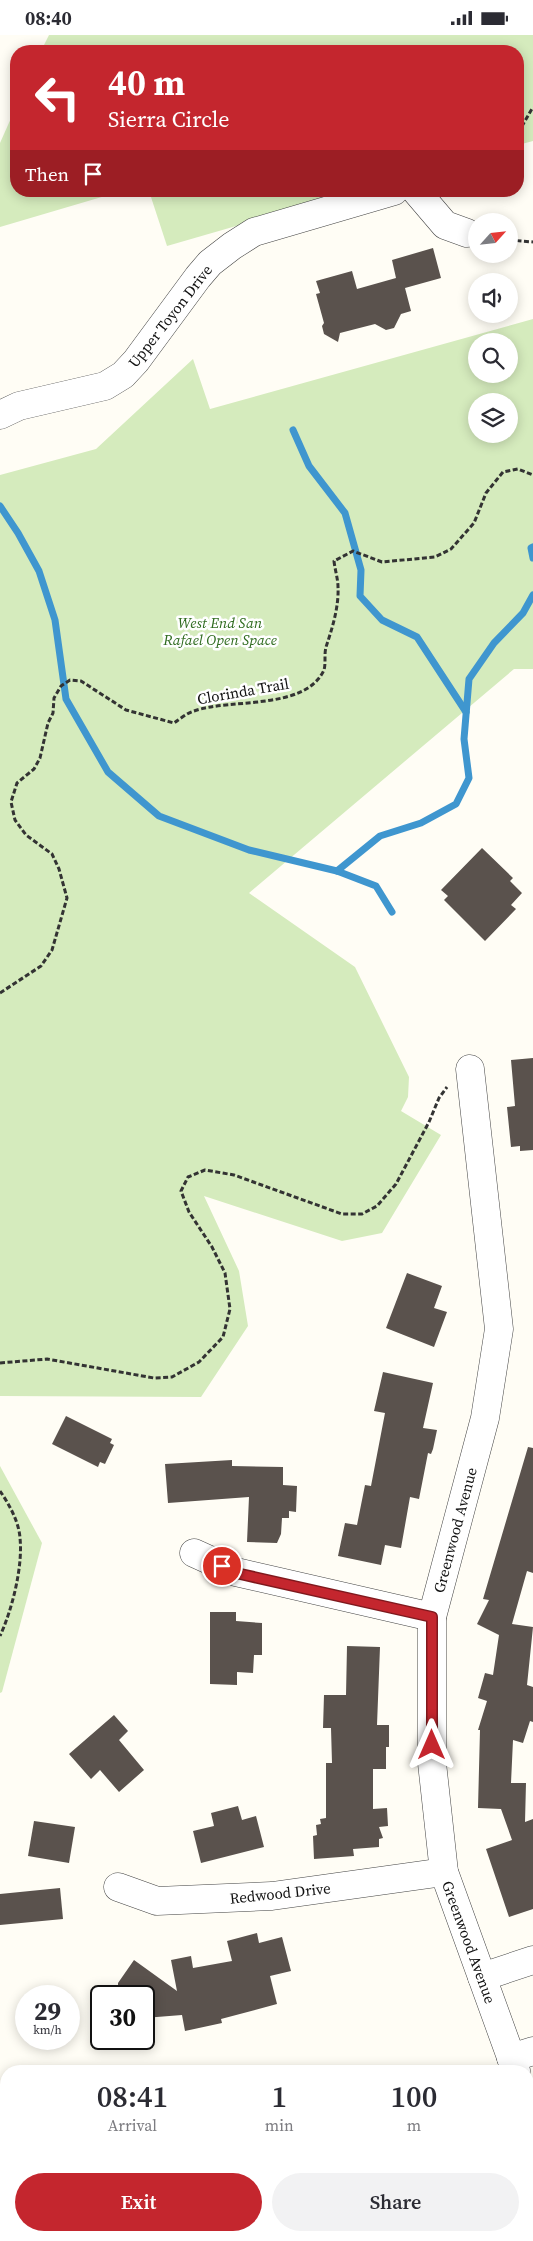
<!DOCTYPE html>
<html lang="en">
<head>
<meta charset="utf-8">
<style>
	body { margin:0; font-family:"Source Serif 4",serif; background:#f2f2f3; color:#2b2b33; height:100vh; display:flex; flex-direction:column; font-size:19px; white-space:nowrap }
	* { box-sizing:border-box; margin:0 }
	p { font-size:16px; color:#7c7c81 }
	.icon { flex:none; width:28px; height:28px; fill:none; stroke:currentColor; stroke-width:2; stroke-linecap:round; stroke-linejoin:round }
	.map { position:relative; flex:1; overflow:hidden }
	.side { position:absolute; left:0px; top:2030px; width:534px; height:176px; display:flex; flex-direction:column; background:#fff; border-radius:20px 20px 0 0; box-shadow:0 2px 12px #0003 }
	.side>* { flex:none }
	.hud { position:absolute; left:10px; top:10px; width:514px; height:152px; border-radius:20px; box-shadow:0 2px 12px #0003; background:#c4262e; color:#fff; overflow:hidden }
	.needle { width:32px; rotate:63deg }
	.controls { position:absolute; left:468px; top:178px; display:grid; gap:10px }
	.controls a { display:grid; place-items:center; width:50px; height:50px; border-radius:50%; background:#fff; box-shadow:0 2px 12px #0003; font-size:25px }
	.speed { position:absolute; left:15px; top:1950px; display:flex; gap:10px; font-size:25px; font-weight:700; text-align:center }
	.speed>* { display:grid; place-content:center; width:65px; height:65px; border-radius:50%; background:#fff; box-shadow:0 2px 12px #0003; line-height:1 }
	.speed small { font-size:12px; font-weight:400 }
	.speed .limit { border:2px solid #111; border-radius:8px; background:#fff; color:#111 }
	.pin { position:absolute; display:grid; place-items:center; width:42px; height:42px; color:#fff; margin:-21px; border:2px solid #fff; border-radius:50%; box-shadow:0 1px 5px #0007 }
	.me { position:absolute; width:55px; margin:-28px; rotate:0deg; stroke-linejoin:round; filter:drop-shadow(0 0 4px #0008) }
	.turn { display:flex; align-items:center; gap:18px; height:105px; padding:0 15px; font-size:22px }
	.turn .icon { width:65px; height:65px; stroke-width:2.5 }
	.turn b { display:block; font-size:35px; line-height:42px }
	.then { display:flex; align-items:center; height:48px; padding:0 15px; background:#0003; gap:10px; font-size:19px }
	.eta { display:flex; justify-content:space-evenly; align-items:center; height:85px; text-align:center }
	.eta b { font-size:30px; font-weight:600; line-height:35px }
	.button { display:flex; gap:10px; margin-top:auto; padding:10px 15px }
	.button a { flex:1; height:58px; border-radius:30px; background:#c4262e; color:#fff; font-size:20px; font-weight:600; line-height:58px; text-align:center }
	.button a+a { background:#f2f2f3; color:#2b2b33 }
	.status { display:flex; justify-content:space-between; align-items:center; height:35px; padding:0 25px; background:#fff; direction:ltr }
	.status svg { height:14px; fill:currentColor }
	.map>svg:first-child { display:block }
	.green { fill:#d5ebbd; fill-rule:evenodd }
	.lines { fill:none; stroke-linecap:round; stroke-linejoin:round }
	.stream { stroke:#3f96cf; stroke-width:7 }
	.building { fill:#5a524d }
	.minor-casing { stroke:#444; stroke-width:29 }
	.path { stroke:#333; stroke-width:3; stroke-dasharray:5 2.5; stroke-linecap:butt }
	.minor { stroke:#fff; stroke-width:28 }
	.route-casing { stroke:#7f191e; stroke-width:12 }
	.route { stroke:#c4262e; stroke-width:9 }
	.labels { text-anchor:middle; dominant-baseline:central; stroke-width:5; stroke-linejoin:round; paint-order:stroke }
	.street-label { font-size:15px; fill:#111; stroke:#fff }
	.park-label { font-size:15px; font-style:italic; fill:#2f6b1f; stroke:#fff }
</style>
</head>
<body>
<div class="status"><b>08:40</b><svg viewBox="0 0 49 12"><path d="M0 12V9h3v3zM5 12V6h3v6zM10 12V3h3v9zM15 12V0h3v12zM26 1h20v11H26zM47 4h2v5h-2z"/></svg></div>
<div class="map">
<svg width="533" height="2206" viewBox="0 0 533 2206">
	<rect width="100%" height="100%" fill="#fffdf5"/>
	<g class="green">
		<polygon points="49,0 533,0 533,106 518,110 518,16 41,16"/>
		<polygon points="16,72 16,156 122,156 0,192 0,108"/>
		<polygon points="149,156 358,156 167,211"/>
		<path d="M533,284V634H514L249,858L355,932L409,1042L408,1062L401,1076L441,1100L382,1198L342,1206L204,1161L239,1236L248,1291L201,1362L0,1361V440L96,414L193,324L210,374ZM509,306V339H476V306ZM509,366V399H476V366Z"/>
		<polygon points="0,1431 42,1508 2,1657 0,1658"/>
	</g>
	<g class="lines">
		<g class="stream">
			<polyline points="293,395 309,431 345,478 361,535 360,561 382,585 417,602 466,677"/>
			<polyline points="0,471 18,498 39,536 55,585 66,664 108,737 159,781 249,815 337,836 376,851 392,877"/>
			<polyline points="533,512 531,513 533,523"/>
			<polyline points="337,836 380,801 421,788 456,769 469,743 464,704 469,644 494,608 523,578 533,560"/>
		</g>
	</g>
	<g class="building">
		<polygon points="433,213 441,243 405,253 411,276 401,279 394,293 386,295 375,289 340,298 338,307 324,299 322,291 324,288 316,259 320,258 316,246 352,236 357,254 396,243 392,225"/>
		<polygon points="482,813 513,843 510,846 522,858 511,870 516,874 485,906 444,865 448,861 441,855"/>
		<polygon points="533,1023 533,1115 520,1116 520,1111 511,1112 507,1072 515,1071 511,1025"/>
		<polygon points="407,1238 442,1251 434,1273 447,1277 434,1312 386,1293"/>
		<polygon points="383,1337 433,1348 423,1393 437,1395 433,1414 431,1419 428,1418 419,1464 410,1462 401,1513 385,1510 381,1530 338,1521 345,1488 357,1490 365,1450 371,1451 385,1378 374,1376"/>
		<polygon points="66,1381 112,1404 110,1408 114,1410 105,1429 100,1427 98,1432 52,1409"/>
		<polygon points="528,1412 533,1413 533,1538 527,1536 512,1589 533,1592 527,1650 533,1652 533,1687 530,1686 523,1708 513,1705 511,1748 526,1748 525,1787 533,1784 533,1874 509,1882 486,1814 512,1805 501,1774 478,1773 480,1695 478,1695 487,1666 478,1663 485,1638 493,1640 499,1600 477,1589 489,1565 483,1564"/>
		<polygon points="232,1425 232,1431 283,1432 283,1450 297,1451 296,1477 289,1476 289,1483 282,1483 281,1499 277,1508 247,1507 249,1462 168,1468 165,1429"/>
		<polygon points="210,1577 236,1577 236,1586 262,1588 262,1620 254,1620 253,1638 237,1637 237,1650 210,1649"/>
		<polygon points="347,1611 380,1612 377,1690 389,1690 389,1712 386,1712 386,1734 373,1734 373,1774 387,1773 388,1791 379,1792 383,1803 379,1804 379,1812 353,1814 354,1821 314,1824 313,1801 317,1800 316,1790 321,1789 320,1784 326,1783 326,1728 332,1728 331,1693 323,1693 324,1660 346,1660"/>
		<polygon points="114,1680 128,1696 119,1705 144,1735 119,1757 100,1735 91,1744 69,1719"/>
		<polygon points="238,1771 242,1785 256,1781 264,1812 201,1828 193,1796 214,1791 211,1778"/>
		<polygon points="34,1786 75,1792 69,1828 28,1821"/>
		<polygon points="60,1853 63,1884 0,1890 0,1859"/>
		<polygon points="257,1898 259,1908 282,1902 291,1936 270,1941 277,1969 221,1984 222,1988 185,1996 182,1980 144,1983 144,1961 118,1961 118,1948 134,1925 177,1956 171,1925 191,1921 193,1933 232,1926 227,1906"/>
	</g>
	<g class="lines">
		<defs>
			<g id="minor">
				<polyline points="416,156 445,190 467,198"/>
				<polyline points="0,380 19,371 105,351 123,340 136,326 198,242 210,228 232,211 254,197 394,156"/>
				<polyline points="470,1034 499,1294 485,1383 432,1582 432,1728 444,1837 516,2036"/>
				<polyline points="194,1518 236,1537 432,1582"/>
				<polyline points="118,1852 157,1866 272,1861 444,1837"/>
				<polyline points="482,1942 533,1925"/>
				<polyline points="511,2023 533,2016"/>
				<polyline points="528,2067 533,2081"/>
				<polyline points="528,2109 533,2106"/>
			</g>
		</defs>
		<use href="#minor" class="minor-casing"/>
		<g class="path">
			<polyline points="518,98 533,72"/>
			<polyline points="509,205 533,207"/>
			<path d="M0,958L41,931L52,915L67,863L59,834L52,819L26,800L15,785L11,767L17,748L34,734L40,723L48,688L53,678L54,663L61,651L70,645L81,646L126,675L174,688C180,684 187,678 194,676C230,663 305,676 324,635C326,628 324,620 326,612C332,594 339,572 338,552C338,544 335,535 334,526L353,516L382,527L435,522L451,514L474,488L486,458L503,437L518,434L533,440"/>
			<polyline points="0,1328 47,1324 154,1343 172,1342 199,1327 223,1302 230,1274 225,1238 212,1212 189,1177 181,1156 188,1142 205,1135 234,1140 342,1179 362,1179 377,1171 396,1149 429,1087 439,1063 447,1052"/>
			<path d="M0,1456C9,1469 19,1487 20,1503C23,1532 12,1575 0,1601"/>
		</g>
		<use href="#minor" class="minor"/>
	</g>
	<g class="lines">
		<defs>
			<polyline id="route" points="222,1531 236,1538 432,1582 432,1710"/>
		</defs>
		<use href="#route" class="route-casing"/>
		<use href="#route" class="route"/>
	</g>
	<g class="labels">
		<g class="street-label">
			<text transform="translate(170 281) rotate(-52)">Upper Toyon Drive</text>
			<text transform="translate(243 656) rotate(-10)">Clorinda Trail</text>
			<text transform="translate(455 1495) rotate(-75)">Greenwood Avenue</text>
			<text transform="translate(280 1858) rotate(-6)">Redwood Drive</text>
			<text transform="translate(469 1907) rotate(70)">Greenwood Avenue</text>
		</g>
		<g class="park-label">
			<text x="220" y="587">West End San<tspan x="220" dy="17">Rafael Open Space</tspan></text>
		</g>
	</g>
</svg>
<div class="controls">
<a><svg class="needle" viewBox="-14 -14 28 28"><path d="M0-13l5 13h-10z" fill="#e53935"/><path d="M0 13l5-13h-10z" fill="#7c7c81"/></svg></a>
<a><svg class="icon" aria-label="sound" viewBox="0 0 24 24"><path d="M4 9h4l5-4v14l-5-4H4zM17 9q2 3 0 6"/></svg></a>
<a><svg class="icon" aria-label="search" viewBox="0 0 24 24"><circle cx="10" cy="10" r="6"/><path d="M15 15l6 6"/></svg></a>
<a><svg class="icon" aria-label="layers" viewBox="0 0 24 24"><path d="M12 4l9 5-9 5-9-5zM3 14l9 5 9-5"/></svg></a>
</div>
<div class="speed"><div>29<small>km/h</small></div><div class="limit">30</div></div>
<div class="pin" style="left:222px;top:1531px;background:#d93025"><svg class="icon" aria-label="arrive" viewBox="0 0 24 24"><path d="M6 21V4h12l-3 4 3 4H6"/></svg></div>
<svg class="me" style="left:432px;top:1710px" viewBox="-20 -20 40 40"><path d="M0-17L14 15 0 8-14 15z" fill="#c4262e" stroke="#fff" stroke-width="4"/></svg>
<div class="hud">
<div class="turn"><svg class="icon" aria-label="left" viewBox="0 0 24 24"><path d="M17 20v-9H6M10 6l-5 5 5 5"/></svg><div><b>40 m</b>Sierra Circle</div></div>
<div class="then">Then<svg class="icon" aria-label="arrive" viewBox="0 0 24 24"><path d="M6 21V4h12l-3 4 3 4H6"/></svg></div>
</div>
<section class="side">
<div class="eta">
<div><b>08:41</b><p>Arrival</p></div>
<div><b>1</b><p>min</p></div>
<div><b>100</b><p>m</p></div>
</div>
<div class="button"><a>Exit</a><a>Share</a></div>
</section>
</div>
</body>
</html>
